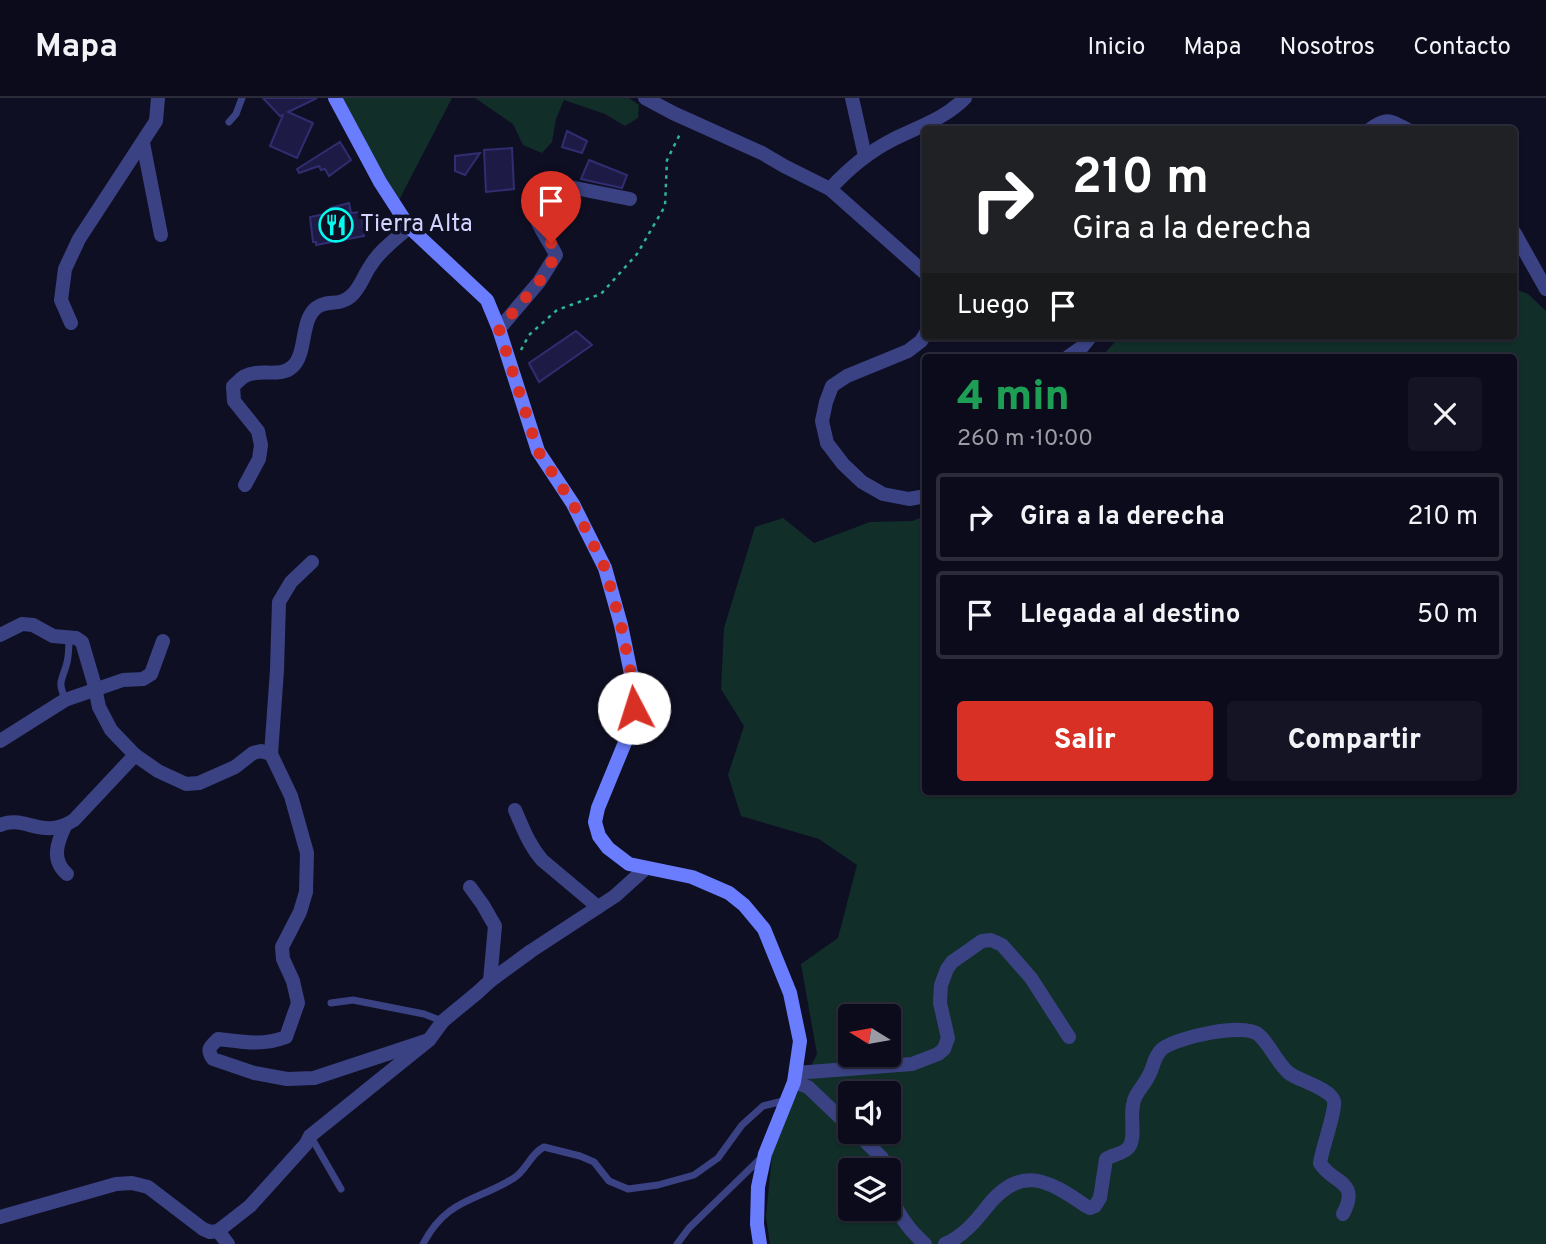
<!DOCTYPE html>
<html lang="es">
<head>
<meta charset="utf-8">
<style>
	body { margin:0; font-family:Overpass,sans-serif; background:#141424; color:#f1f3f6; height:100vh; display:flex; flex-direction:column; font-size:26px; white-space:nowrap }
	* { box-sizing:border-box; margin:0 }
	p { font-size:23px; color:#9a9ba3 }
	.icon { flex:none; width:38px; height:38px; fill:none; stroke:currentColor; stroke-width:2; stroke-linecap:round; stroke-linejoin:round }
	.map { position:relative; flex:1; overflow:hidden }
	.drawer { position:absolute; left:922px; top:256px; width:595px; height:441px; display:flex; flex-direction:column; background:#0b0b1b; border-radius:7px; box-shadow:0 2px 5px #0004,0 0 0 2px #2b2b3a }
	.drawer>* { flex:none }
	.banner { position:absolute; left:922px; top:28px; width:595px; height:214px; border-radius:7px; box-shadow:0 2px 5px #0004,0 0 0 2px #2b2b3a; background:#202124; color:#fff; overflow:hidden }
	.needle { width:46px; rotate:281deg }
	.fabs { position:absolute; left:838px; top:906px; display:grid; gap:14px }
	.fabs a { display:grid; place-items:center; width:63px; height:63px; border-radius:7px; background:#0b0b1b; box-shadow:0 2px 5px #0004,0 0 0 2px #2b2b3a; font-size:35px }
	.pin { position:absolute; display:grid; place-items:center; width:60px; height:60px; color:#fff; margin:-72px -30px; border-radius:50% 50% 50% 0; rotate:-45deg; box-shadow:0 0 7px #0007 }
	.pin .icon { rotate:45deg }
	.me { position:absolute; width:77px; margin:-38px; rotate:355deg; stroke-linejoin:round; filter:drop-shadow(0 0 5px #0008) }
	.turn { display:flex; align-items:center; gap:24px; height:147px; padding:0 35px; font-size:32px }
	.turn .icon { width:91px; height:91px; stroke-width:2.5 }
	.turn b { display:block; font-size:49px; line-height:60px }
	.then { display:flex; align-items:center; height:66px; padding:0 35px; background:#0003; gap:14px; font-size:26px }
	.round { display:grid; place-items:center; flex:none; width:74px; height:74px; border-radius:7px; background:#141424 }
	.summary { display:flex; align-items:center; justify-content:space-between; height:119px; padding:0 35px }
	h1 { font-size:42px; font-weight:800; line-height:52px; color:#1e9e55 }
	.cta { display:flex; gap:14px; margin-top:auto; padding:14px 35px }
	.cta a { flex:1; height:80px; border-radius:7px; background:#d93025; color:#fff; font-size:28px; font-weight:800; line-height:80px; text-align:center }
	.cta a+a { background:#141424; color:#f1f3f6 }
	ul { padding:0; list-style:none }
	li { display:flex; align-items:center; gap:21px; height:88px; margin:0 14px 10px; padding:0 21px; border:4px solid #2b2b3a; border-radius:7px }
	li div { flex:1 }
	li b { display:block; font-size:26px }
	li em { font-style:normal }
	header { display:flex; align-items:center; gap:42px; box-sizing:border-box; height:98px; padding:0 35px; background:#0b0b1b; border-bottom:2px solid #2b2b3a }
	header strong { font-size:33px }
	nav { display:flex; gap:38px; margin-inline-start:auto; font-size:24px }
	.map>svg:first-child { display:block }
	.green { fill:#122e29; fill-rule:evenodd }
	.building { fill:#1d1b45; stroke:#302d71; stroke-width:2 }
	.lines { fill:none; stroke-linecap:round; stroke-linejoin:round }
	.path { stroke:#30b598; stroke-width:2.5; stroke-dasharray:3.5 5; stroke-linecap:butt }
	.lane { stroke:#3a4283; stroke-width:7 }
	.street { stroke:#3a4283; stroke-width:14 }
	.secondary { stroke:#6a7dfe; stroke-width:14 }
	.route { stroke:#d93025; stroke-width:12; stroke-dasharray:0 21.6 }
	.labels { text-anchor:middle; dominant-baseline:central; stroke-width:7; stroke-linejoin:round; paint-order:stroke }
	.poi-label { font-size:24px; fill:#d2d4ff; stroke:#0f0f24; text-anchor:start }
</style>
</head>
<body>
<header>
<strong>Mapa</strong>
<nav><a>Inicio</a><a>Mapa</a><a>Nosotros</a><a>Contacto</a></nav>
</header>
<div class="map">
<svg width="1546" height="1146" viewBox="0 0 1546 1146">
	<rect width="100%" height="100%" fill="#0f0f24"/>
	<g class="green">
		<polygon points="342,0 452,0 399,102 384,81 360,32"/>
		<polygon points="475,0 629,0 639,7 638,20 625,28 605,16 564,2 556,21 552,44 542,55 523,47 513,26"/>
		<path d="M1514,191L1528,196L1546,213V1146H770L766,1119L772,1057L785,1020L817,956L801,866L838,840L857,767L819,741L741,718L728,677L744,628L721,591L724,530L755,429L783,420L814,445L870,424L912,423L926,418V693H1514V259H1098L1107,253L1120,238H1514ZM850,919H889V957H850ZM850,996H889V1034H850ZM850,1073H889V1111H850Z"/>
	</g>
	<g class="building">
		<polygon points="263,0 317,0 288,14 313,25 297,60 270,48 283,17 280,18"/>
		<polygon points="567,33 587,43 582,55 562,49"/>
		<polygon points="340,44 351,62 329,78 325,71 321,72 319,68 299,75 297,71"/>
		<polygon points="512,50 514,91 486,94 484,52"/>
		<polygon points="480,55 465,77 455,73 455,58"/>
		<polygon points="589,62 627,77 622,90 581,81"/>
		<polygon points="349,105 351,115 361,114 364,138 316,147 316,144 313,144 310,119 330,115 330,110"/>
		<polygon points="576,233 592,247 539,284 529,265"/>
	</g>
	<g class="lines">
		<polyline class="path" points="521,252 529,237 557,212 601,196 637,156 665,108 667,62 681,34"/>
		<g class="lane">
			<polyline points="229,24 236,16 242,0"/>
			<path d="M65,601C58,583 61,585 66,568C69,560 69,549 69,539"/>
			<polyline points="331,905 353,902 424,916 442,923"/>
			<polyline points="311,1039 341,1091"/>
			<path d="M423,1146C447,1100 476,1104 514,1080C527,1072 530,1056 544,1049L580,1058L594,1064L609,1083L628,1091L658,1087L694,1077L718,1060L742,1027L763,1008L787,1002"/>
			<polyline points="677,1146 689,1130 762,1059"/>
		</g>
		<g class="street">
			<polyline points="645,0 673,15 762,55 784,68 830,91 926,176"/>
			<polyline points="852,0 865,58"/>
			<path d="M1369,32C1387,19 1389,22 1408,32"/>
			<polyline points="143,45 161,137"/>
			<path d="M830,91C849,70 870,53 894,41C918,29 946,20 965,0"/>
			<polyline points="1514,134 1546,191"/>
			<polyline points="71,225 61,202 65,171 79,141 156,23 158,0"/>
			<path d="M499,231L539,184L556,157C550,143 529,119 536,104C539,99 544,95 548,91L575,90L630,101"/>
			<polyline points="926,235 921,243 908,253 847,278 832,288 826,304 822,323 827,345 843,366 862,384 883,396 909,401 926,398"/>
			<polyline points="1068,259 1082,249 1091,238"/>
			<path d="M245,387L259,361L261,347L258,333L234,303L233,288C237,285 241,280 245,278C259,270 280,280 292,269C307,257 300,223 316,210C327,201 339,209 351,198C361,189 363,178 371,167C380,152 396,141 409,129"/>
			<path d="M0,537L22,526L33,527L53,538L76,540L82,544L94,585L99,609L111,632L135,657L158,673L186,686L199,685L235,669L253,655L261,653L271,656L291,698L307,755L306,794L300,814L282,849L283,861L293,883L298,905L286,939C262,948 243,944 218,941C210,949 206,951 213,961L254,975L287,981L314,980L429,942"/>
			<polyline points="0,643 65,602 123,582 143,581 151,576 163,543"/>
			<polyline points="271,656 277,572 279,504 291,484 312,464"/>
			<path d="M515,712C523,730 529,747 542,762L598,809"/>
			<path d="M0,727C25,716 42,743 74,722L135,657"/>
			<path d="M65,728C57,745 51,762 67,776"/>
			<polyline points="470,789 483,807 495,828 490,883"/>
			<polyline points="796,975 912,966 938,956 944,951 948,940 940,905 941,887 947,871 952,864 982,843 991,842 1002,847 1031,880 1069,939"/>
			<polyline points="794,984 808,989 850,1029"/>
			<polyline points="856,1034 882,1060 889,1073"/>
			<path d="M889,1073C890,1080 890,1088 891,1095C895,1114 911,1134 925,1146"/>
			<polyline points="0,1119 116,1086 132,1085 148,1089 203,1131 210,1134 218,1133 250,1108 306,1046 310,1038 429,942 443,923 477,895 490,883 531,853 615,798 646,770"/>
			<polyline points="218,1133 228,1146"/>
			<path d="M945,1146C963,1138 975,1124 986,1110C1020,1066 1047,1081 1086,1108L1090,1110L1095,1108L1100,1100L1106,1061C1113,1056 1124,1056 1129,1049C1136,1039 1130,1019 1133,1007C1134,996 1143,989 1148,979C1154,970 1153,959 1162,951C1178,939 1244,924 1259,937C1271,948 1277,965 1289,975C1299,983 1330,990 1334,1003C1336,1012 1322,1051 1320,1065C1332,1086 1361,1082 1343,1116"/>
		</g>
		<polyline class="secondary" points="335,0 380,84 409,129 487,202 499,231 538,353 573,406 605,470 621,527 635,595 633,625 598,710 595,724 599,738 608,750 629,766 692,779 729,795 744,807 764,831 790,895 800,943 794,984 765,1056 758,1089 757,1126 760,1146"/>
	</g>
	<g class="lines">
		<polyline class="route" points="551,145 556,157 539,184 499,231 538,353 573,406 605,470 621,527 635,595 634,610"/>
	</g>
	<defs>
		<symbol id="restaurant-ring" viewBox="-11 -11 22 22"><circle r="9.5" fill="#0f0f24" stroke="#02fbed" stroke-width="1.5"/><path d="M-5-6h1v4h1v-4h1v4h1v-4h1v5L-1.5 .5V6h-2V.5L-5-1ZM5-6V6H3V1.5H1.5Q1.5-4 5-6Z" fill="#02fbed"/></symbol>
	</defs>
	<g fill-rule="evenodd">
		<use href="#restaurant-ring" x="317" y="108" width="38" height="38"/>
	</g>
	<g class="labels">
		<g class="poi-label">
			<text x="360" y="127">Tierra Alta</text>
		</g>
	</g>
</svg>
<div class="fabs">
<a><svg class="needle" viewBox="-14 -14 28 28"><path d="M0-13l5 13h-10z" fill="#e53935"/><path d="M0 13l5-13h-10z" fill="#9a9ba3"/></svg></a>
<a><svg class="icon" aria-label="sound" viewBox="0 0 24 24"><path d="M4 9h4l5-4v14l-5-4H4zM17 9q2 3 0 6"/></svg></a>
<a><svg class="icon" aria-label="layers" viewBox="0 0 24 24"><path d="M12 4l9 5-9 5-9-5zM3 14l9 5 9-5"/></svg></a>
</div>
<div class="pin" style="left:551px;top:145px;background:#d93025"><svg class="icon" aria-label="arrive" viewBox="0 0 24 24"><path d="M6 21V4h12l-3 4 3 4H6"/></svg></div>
<svg class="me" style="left:634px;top:610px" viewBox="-20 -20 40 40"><circle r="19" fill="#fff"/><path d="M0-13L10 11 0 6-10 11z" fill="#d93025"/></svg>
<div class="banner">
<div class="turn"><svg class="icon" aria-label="right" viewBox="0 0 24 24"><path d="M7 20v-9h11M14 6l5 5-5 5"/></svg><div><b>210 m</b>Gira a la derecha</div></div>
<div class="then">Luego<svg class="icon" aria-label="arrive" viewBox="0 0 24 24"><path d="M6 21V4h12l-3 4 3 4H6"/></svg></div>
</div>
<section class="drawer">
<div class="summary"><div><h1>4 min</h1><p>260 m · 10:00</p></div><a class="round"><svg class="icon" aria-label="close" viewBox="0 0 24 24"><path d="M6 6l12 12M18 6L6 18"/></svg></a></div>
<ul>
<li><svg class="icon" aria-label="right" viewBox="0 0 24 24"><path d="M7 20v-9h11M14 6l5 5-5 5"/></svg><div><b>Gira a la derecha</b></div><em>210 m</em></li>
<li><svg class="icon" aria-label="arrive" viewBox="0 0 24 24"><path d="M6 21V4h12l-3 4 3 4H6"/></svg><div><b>Llegada al destino</b></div><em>50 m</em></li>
</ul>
<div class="cta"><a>Salir</a><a>Compartir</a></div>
</section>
</div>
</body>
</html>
